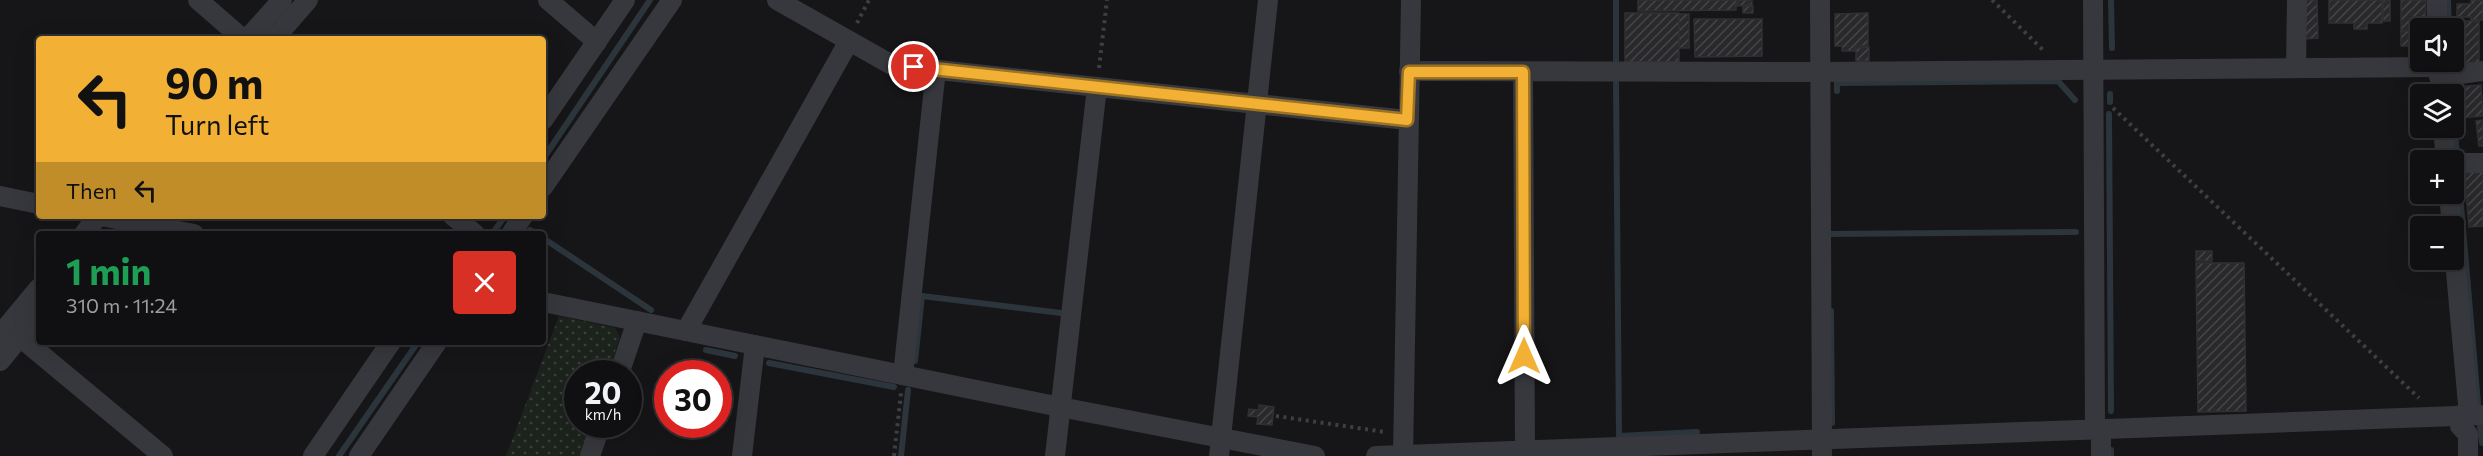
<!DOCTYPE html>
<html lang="en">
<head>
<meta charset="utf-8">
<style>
	body { margin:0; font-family:Commissioner,sans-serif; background:#1e1e20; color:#f1f3f6; height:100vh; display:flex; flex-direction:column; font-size:22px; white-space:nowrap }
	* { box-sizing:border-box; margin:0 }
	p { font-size:20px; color:#9c9d9f }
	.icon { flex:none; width:33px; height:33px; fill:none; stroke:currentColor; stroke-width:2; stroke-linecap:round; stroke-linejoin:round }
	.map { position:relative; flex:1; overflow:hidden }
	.panel { position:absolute; left:36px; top:231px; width:510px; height:114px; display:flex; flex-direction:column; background:#101012; border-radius:6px; box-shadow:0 6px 24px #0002,0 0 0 2px #303032 }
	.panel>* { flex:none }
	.guide { position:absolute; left:36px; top:36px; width:510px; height:183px; border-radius:6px; box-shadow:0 6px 24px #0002,0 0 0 2px #303032; background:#f2b134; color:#111; overflow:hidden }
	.buttons { position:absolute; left:2410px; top:18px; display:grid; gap:12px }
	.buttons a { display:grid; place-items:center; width:54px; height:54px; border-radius:6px; background:#101012; box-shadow:0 6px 24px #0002,0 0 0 2px #303032; font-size:30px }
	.speed { position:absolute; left:564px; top:360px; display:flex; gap:12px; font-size:30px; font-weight:700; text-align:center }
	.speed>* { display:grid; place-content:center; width:78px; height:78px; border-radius:50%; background:#101012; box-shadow:0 6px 24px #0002,0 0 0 2px #303032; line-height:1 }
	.speed small { font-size:15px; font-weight:400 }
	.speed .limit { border:9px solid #d22; background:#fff; color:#111 }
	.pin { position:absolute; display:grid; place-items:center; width:51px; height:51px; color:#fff; margin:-26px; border:3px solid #fff; border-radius:50%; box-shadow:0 2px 6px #0007 }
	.me { position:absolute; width:66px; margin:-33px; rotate:0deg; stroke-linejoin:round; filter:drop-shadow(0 0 4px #0008) }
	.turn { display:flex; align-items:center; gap:21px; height:126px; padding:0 30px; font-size:27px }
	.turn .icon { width:78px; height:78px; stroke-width:2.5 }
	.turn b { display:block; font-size:42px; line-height:51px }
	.then { display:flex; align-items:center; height:57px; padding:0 30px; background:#0003; gap:12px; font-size:22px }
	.round { display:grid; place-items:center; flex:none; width:63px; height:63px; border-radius:6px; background:#1e1e20 }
	.summary { display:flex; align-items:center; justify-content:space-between; height:102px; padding:0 30px }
	h1 { font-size:36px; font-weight:700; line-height:45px; color:#1e9e55 }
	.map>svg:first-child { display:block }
	.grass { fill:url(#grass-dots) }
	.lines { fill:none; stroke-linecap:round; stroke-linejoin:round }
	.stream { stroke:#2c353c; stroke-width:6 }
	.building { fill:url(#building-hatch); stroke:#303034; stroke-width:1.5 }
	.path { stroke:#3d3f44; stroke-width:4; stroke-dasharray:3 4.5; stroke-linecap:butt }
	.street { stroke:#37383d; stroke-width:20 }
	.route-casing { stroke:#9d7322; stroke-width:15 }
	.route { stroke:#f2b134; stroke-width:10 }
</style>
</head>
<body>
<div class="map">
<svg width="2483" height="456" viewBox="0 0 2483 456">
	<defs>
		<pattern id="grass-dots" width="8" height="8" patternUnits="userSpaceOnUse" patternTransform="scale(1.5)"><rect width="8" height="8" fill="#1c231d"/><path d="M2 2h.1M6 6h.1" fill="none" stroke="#3a403c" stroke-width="1.8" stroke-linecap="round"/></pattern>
		<pattern id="building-hatch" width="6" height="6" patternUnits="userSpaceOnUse" patternTransform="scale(1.5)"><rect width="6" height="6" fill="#29292c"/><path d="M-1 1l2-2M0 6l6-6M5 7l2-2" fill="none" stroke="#454548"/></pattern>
	</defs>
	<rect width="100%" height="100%" fill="#161618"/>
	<polygon class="grass" points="559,316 615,328 620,337 608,373 578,374 578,424 591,425 580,456 506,456"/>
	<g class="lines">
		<g class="stream">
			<polyline points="1616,0 1616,63"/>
			<polyline points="2111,0 2112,48"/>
			<polyline points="2448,0 2449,28"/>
			<polyline points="263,37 271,28"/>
			<polyline points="1616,83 1619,436 1697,432"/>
			<polyline points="2451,85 2452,94"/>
			<polyline points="1837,91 1837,83 2058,81 2075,100"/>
			<polyline points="2110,102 2110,94"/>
			<polyline points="2109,114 2111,411"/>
			<polyline points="2454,123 2457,155"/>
			<polyline points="543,159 650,0"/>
			<polyline points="2458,171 2478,403"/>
			<polyline points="530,230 537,234"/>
			<polyline points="492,234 505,216"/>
			<polyline points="1830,234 2076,232"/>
			<polyline points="543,238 651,310"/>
			<polyline points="1831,311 1832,423"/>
			<polyline points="706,350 735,356"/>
			<polyline points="915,361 922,296 1061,313"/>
			<polyline points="769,363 894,387"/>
			<polyline points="2480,426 2482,443"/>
			<polyline points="2111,450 2111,456"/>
			<polyline points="339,456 418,342"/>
			<polyline points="901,456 908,390"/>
		</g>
	</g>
	<g class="building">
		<polygon points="1638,0 1736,0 1736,10 1638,11"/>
		<polygon points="1737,0 1752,0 1752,5 1737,6"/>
		<polygon points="2304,0 2317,0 2318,38 2304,39"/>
		<polygon points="2329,0 2382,0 2382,23 2367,23 2367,29 2354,29 2354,23 2329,23"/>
		<rect x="2383" y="0" width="7" height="21"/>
		<polygon points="2401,0 2426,0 2425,28 2401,31"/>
		<polygon points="2471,0 2483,0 2483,20 2471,20 2471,17 2457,17 2457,4 2471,4"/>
		<rect x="1743" y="6" width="10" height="7"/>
		<rect x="1625" y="13" width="54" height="49"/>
		<polygon points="1868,13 1868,46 1855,46 1855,51 1842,51 1842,46 1835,46 1835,14"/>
		<rect x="1679" y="14" width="10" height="34"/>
		<polygon points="1694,19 1762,19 1762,56 1695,57"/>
		<rect x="2457" y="21" width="22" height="42"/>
		<rect x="2401" y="31" width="20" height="15"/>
		<polygon points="1869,47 1869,61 1856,61 1856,48"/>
		<polygon points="2481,85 2483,116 2458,118 2456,87"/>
		<polygon points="2483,120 2483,146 2479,146 2476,121"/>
		<polygon points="2483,169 2483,226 2469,227 2464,170"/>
		<rect x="2196" y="251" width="16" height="10"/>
		<polygon points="2196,263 2244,263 2246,411 2198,412"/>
		<polygon points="1259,405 1274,407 1272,425 1257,424 1258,417 1248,416 1249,409 1259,410"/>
	</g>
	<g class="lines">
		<g class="path">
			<polyline points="1992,0 2045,52"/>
			<polyline points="857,23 869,0"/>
			<polyline points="1099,68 1107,0"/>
			<polyline points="2113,108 2419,398"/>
			<polyline points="1276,416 1385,432"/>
			<polyline points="894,456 901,393"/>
		</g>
		<g class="street">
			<polyline points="198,0 243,39"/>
			<polyline points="548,0 597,42"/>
			<polyline points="777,0 892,65 1407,120"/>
			<polyline points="1820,0 1822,456"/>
			<polyline points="2093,0 2095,429"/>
			<polyline points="2437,0 2437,28"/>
			<polyline points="247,39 282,0"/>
			<polyline points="274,39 308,0"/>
			<polyline points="2296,68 2297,0"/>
			<polyline points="1409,71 1820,72 2438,67"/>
			<polyline points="1523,72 1525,450"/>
			<polyline points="2439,77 2483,71"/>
			<polyline points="543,120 625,0"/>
			<polyline points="2443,128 2446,160"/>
			<polyline points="2454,163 2483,163"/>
			<polyline points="543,187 672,0"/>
			<polyline points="2449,194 2452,226"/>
			<polyline points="0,196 39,204"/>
			<polyline points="101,216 194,234"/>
			<polyline points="453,216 475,234"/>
			<polyline points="84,234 98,216"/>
			<polyline points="511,234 523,216"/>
			<polyline points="2454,250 2469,415"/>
			<polyline points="543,302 1060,407 1315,456"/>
			<polyline points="686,331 849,41"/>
			<polyline points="0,335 39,288"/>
			<polyline points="20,337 163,456"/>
			<polyline points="0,361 39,314"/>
			<polyline points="619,374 637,321"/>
			<polyline points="903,375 936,69"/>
			<polyline points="2460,415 2460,426 2468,434 2468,456"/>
			<polyline points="2101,429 2101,456"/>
			<polyline points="313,456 391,342"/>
			<polyline points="359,456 437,342"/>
			<polyline points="590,456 601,424"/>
			<polyline points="742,456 755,345"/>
			<polyline points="1055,456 1097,87"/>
			<polyline points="1219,456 1268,0"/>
			<polyline points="1376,456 2483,415"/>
			<polyline points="1403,456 1411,0"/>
		</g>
	</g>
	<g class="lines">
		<defs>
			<polyline id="route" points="914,67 1407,120 1409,72 1523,72 1524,356"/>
		</defs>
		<use href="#route" class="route-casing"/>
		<use href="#route" class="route"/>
	</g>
</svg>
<div class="buttons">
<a><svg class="icon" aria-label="sound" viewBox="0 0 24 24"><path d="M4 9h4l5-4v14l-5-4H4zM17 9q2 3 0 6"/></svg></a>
<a><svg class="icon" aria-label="layers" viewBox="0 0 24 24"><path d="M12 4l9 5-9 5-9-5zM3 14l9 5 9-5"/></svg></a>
<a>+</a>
<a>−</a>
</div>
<div class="speed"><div>20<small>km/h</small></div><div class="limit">30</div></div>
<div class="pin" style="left:914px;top:67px;background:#d93025"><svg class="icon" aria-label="arrive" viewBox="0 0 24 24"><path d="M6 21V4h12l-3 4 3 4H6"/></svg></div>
<svg class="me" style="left:1524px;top:356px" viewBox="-20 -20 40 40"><path d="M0-17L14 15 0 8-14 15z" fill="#f2b134" stroke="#fff" stroke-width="4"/></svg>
<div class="guide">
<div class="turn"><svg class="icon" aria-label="left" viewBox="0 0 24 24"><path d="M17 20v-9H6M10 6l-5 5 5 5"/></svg><div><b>90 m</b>Turn left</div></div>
<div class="then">Then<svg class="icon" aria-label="left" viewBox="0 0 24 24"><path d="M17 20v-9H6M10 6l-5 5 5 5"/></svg></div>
</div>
<section class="panel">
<div class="summary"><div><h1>1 min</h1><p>310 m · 11:24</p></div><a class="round" style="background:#d93025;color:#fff"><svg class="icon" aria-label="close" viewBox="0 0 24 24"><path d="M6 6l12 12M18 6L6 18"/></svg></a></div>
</section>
</div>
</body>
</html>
